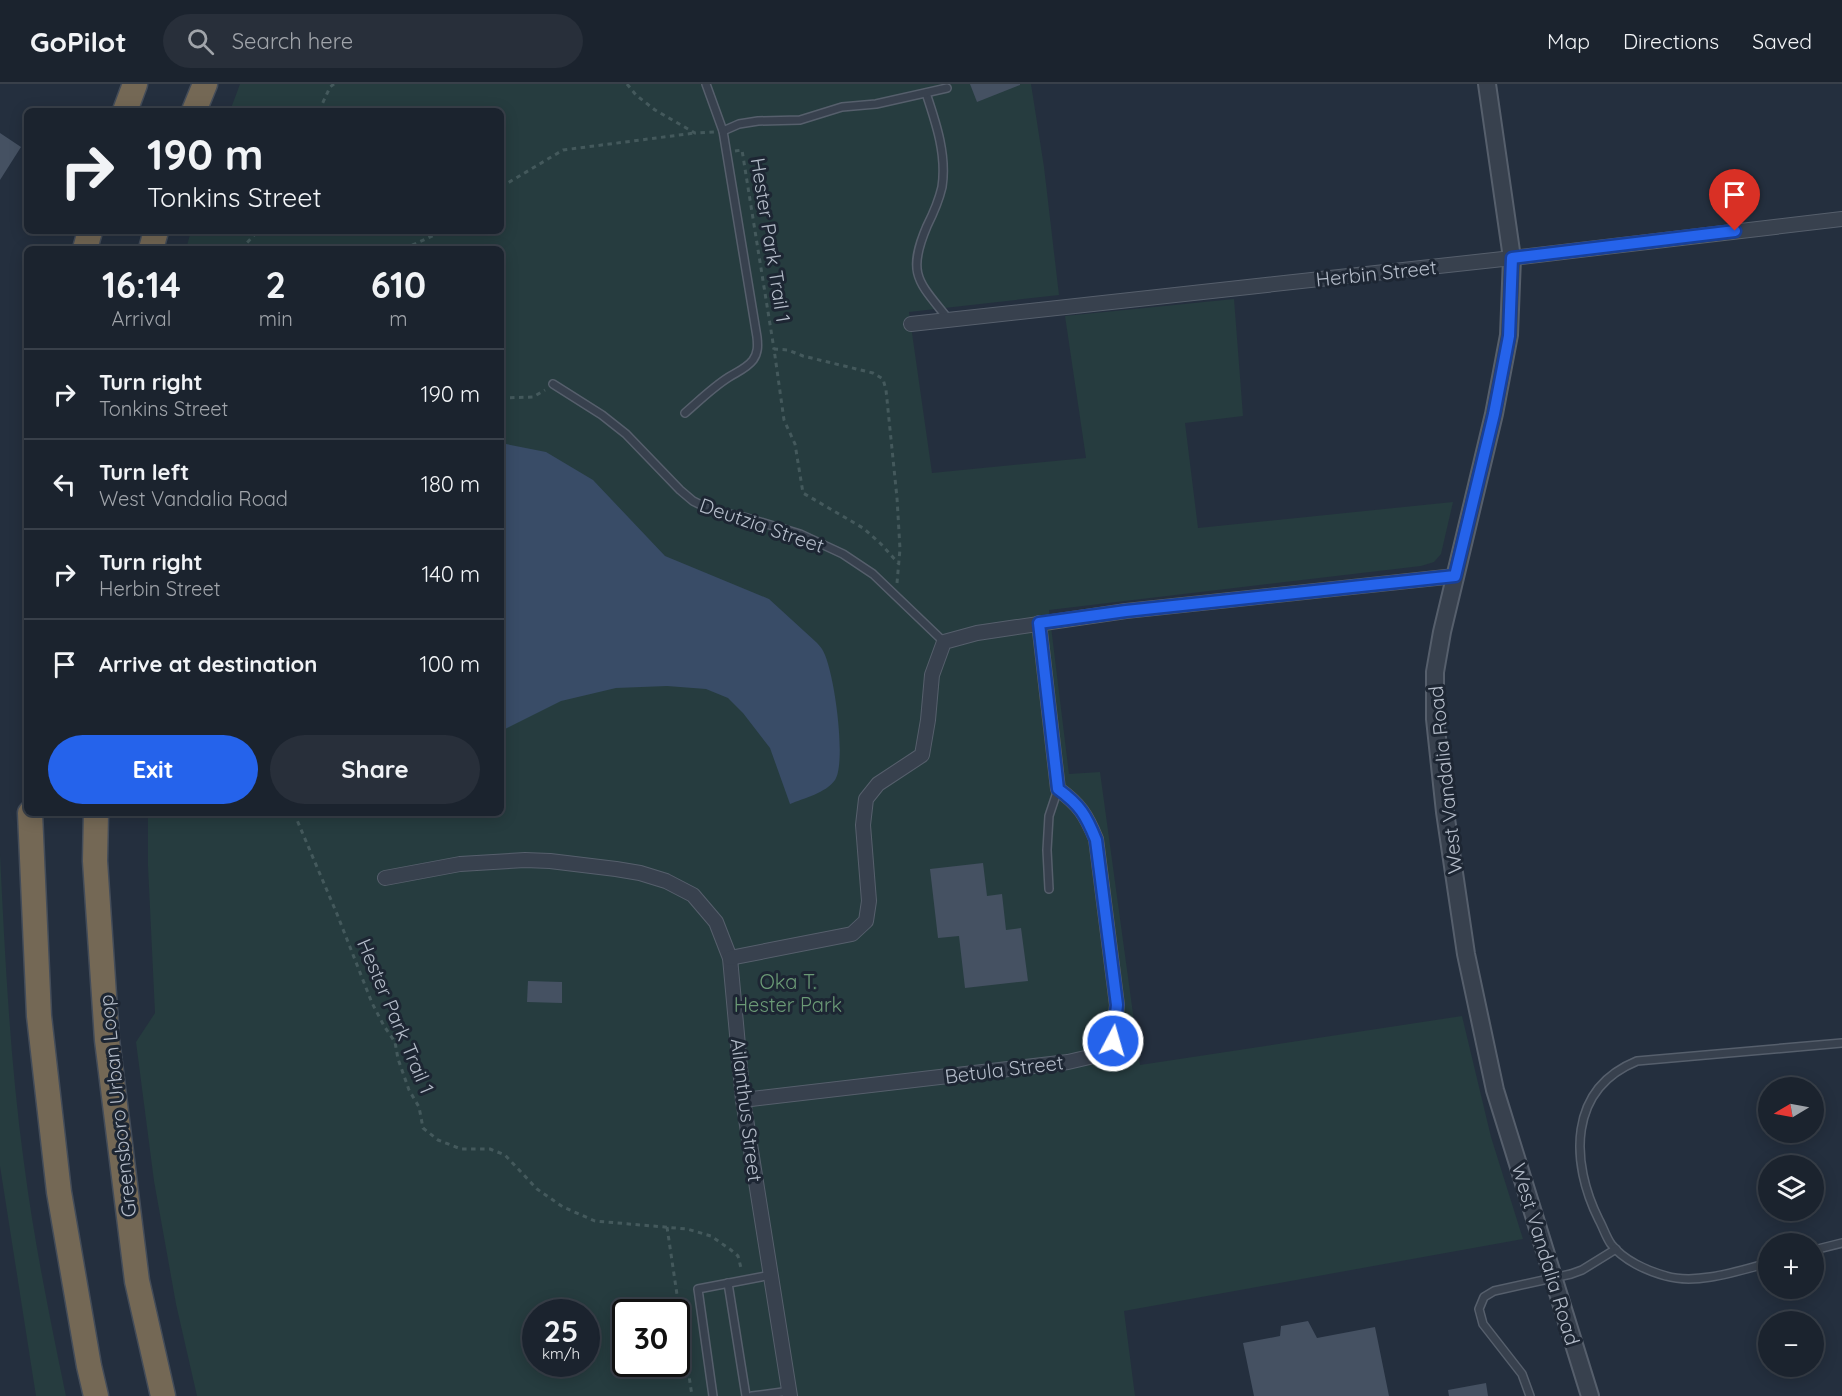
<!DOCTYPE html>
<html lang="en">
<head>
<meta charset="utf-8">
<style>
	body { margin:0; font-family:Quicksand,sans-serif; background:#282f3a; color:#f1f3f6; height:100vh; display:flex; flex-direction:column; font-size:22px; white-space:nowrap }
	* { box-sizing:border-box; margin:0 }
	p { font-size:20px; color:#a0a4aa }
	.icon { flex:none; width:33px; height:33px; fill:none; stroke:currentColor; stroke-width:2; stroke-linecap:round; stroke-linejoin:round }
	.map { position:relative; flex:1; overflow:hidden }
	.side { position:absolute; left:24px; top:162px; width:480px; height:570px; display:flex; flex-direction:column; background:#1b232e; border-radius:9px; box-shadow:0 3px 15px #0003,0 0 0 2px #39404a }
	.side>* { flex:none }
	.top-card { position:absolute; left:24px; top:24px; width:480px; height:126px; border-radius:9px; box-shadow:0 3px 15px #0003,0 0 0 2px #39404a; background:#1b232e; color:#f1f3f6; overflow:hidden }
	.needle { width:39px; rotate:260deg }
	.buttons { position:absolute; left:1758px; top:993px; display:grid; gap:12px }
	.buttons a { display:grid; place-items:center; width:66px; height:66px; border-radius:50%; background:#1b232e; box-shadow:0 3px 15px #0003,0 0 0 2px #39404a; font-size:30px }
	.speed { position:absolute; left:522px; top:1215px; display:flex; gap:12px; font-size:30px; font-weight:700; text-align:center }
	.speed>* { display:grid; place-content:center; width:78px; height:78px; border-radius:50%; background:#1b232e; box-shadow:0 3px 15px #0003,0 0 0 2px #39404a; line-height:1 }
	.speed small { font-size:15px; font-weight:400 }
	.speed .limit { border:3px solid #111; border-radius:9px; background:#fff; color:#111 }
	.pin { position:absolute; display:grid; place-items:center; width:51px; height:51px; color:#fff; margin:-62px -26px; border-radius:50% 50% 50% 0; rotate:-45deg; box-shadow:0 0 6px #0007 }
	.pin .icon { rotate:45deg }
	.me { position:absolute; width:66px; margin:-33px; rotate:6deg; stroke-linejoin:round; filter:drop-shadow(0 0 4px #0008) }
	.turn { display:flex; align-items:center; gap:21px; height:126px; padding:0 24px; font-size:27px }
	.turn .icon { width:78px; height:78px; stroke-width:2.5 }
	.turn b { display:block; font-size:42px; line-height:51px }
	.eta { display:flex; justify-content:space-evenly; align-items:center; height:102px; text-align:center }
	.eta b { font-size:36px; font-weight:700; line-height:42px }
	.primary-button { display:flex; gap:12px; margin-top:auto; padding:12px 24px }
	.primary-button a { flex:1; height:69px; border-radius:36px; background:#2563eb; color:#fff; font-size:24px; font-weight:700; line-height:69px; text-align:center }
	.primary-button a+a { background:#282f3a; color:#f1f3f6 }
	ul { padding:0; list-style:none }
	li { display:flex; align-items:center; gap:18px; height:90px; padding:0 24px; border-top:2px solid #39404a }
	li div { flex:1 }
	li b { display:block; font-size:22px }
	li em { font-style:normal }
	header { display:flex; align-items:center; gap:36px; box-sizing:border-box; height:84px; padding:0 30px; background:#1b232e; border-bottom:2px solid #39404a }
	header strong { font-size:28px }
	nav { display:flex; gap:33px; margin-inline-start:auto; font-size:21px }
	.search { width:420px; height:54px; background:#282f3a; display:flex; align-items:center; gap:15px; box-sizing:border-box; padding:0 21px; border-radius:33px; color:#a0a4aa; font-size:22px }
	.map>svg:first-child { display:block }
	.green { fill:#263c3f; fill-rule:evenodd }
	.water { fill:#394c67 }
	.building { fill:#455162 }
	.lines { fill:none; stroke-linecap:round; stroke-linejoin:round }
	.service-casing { stroke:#565f6c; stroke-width:10 }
	.minor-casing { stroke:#565f6c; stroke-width:16 }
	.tertiary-casing { stroke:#565f6c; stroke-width:20 }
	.motorway-casing { stroke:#434c59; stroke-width:27 }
	.path { stroke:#44595c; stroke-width:3; stroke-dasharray:4.5 4.5; stroke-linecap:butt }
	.service { stroke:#38414e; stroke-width:7 }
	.minor { stroke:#38414e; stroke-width:14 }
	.tertiary { stroke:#38414e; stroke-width:16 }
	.motorway { stroke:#746855; stroke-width:24 }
	.route-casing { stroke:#184099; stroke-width:15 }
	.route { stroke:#2563eb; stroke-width:10 }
	.labels { text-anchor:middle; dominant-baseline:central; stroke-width:6; stroke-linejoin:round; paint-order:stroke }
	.street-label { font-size:20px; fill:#b4bcc9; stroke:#1d2633 }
	.park-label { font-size:20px; fill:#6b9a76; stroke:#1d2633 }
</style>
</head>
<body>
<header>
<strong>GoPilot</strong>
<div class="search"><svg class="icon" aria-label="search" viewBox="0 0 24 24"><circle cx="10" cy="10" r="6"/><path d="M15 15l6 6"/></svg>Search here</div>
<nav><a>Map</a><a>Directions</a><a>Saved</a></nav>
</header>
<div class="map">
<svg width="1842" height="1312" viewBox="0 0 1842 1312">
	<rect width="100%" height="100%" fill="#242f3e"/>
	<g class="green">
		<path d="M240,0H1031L1044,83L1059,211L909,228L932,389L1086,374L1065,232L1234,215L1243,332L1185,339L1198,444L1453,418L1441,470L1434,478L1421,482L1049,526L1069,690L1100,688L1140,981L1462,932L1491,1053L1523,1155L1124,1227L1135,1312H197L176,1220L154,1097L136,958L155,929L148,782V729H501V165H186L191,147H501V27H230ZM536,1228H586V1280H536ZM626,1228H676V1280H626Z"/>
		<path d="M0,770C5,873 10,977 24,1079C34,1157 50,1235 66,1312H36L0,1082Z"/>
	</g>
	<path class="water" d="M501,359L546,368L593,396L665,472L769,515L816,558C818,560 820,562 822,565C834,583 847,678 835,696C826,709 804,714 790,720L770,664L743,629L728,614L706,605L667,602L616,604L561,617L501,647Z"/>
	<g class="building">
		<polygon points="970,0 1020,0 1020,1 977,18"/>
		<polygon points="0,49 21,63 0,96"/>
		<polygon points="983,779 987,812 1002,810 1006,846 1021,844 1028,897 965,904 959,852 938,854 930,785"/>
		<polygon points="528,897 562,898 562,919 527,918"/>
		<polygon points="1308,1237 1317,1254 1375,1243 1389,1312 1254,1312 1243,1259 1280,1252 1281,1242"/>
		<polygon points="1486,1299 1488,1312 1449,1312 1448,1306"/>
	</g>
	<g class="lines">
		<defs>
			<g id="service">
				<path d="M926,9C936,39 947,71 942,103C939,116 933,130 927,142C906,191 919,198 949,236"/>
				<polyline points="723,47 739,40 758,37 800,36 842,23 876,20 947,4"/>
				<polyline points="553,300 602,331 626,350 680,406 693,417 711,426 747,434 800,450 843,470 873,490 944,558"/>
				<path d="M685,329C699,317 713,303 729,293C737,288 747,284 753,276C758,269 758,262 757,253L723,47L706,0"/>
				<polyline points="1049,805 1047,766 1049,732 1058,705"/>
				<polyline points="1814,1166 1842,1159"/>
				<path d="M1768,1179C1738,1187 1697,1201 1666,1192C1647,1187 1623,1176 1611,1160C1606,1153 1603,1143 1599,1136C1570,1078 1568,1005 1637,977L1842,959"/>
				<polyline points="728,1199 746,1312"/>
				<polyline points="713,1312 698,1205 771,1191"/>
				<polyline points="752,1312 790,1307"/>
				<polyline points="1530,1312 1522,1290 1483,1240 1479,1225 1484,1213 1494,1207 1571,1190 1582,1186 1616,1165"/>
			</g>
			<g id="minor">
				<polyline points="911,240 1512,174 1842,135"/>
				<polyline points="385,794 460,780 525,776 550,777 616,785 640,789 666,797 693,811 716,838 730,874 743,1016 790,1312"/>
				<polyline points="730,874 852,850 866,837 869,817 863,741 866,715 878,700 922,671 928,636 932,591 944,558 977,549 1126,527 1455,492"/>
				<path d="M743,1016L1068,978L1098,971L1113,957L1117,921L1096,755C1086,731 1080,721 1058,705L1039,539"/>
			</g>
			<polyline id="tertiary" points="1487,0 1512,174 1509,251 1494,330 1442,548 1435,588 1435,635 1445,728 1466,870 1495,1006 1590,1312"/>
			<g id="motorway">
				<polyline points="125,27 135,0"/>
				<polyline points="194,27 205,0"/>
				<polyline points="85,165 90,147"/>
				<polyline points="151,165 156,147"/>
				<polyline points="30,729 39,932 59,1108 89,1282 96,1312"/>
				<polyline points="96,729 95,777 107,956 137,1197 163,1312"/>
			</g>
		</defs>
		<use href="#service" class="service-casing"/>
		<use href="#minor" class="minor-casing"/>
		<use href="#tertiary" class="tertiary-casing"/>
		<use href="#motorway" class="motorway-casing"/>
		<g class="path">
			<polyline points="627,0 636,11 655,26 695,49 714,48"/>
			<polyline points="319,27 330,3 334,0"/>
			<polyline points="735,67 742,66 774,265"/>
			<polyline points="501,103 563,66 695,49"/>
			<polyline points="241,165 258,147"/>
			<polyline points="404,165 443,147"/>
			<polyline points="501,314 533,313 545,306"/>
			<polyline points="897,499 900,465 897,414 886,306 883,295 873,289 803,272 788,266 774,265 784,336 795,360 803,409 863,444 881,460 899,480"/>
			<polyline points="294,729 337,830 372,919 384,942 395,958 398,975 409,1006 419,1023 423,1044 438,1056 461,1065 490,1065 505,1071 537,1105 563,1123 595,1137 687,1145 711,1152 731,1166 738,1172 741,1184"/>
			<polyline points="667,1143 692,1312"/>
		</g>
		<use href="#service" class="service"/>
		<use href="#minor" class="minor"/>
		<use href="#tertiary" class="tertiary"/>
		<use href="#motorway" class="motorway"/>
	</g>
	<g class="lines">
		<defs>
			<path id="route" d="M1113,957L1117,921L1096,756C1086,731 1080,721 1058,705L1039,539L1126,527L1455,492L1494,330L1509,252L1512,174L1735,147"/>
		</defs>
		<use href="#route" class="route-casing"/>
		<use href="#route" class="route"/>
	</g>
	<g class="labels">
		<g class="street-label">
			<text transform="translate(771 156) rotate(81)">Hester Park Trail 1</text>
			<text transform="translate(1376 189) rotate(-6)">Herbin Street</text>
			<text transform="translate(762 441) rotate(19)">Deutzia Street</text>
			<text transform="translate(1445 696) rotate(-96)">West Vandalia Road</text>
			<text transform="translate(396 932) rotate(67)">Hester Park Trail 1</text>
			<text transform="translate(1004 985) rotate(-7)">Betula Street</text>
			<text transform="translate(117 1022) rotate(-96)">Greensboro Urban Loop</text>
			<text transform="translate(747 1026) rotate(83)">Ailanthus Street</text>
			<text transform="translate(1546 1170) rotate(73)">West Vandalia Road</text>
		</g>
		<g class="park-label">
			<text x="788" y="897">Oka T.<tspan x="788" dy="23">Hester Park</tspan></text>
		</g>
	</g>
</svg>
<div class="buttons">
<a><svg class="needle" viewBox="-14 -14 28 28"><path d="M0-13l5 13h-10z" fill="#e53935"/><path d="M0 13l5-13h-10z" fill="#a0a4aa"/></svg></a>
<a><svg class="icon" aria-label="layers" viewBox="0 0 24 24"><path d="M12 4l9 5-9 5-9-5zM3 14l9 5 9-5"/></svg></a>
<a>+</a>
<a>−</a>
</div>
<div class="speed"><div>25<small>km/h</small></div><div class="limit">30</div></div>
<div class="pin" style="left:1735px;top:147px;background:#d93025"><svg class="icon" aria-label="arrive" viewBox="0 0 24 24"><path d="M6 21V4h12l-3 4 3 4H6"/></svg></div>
<svg class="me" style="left:1113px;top:957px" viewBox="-20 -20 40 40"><circle r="17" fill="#2563eb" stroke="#fff" stroke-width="3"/><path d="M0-11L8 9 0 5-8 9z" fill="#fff"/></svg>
<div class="top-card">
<div class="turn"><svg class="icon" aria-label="right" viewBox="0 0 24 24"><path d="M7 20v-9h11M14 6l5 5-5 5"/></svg><div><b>190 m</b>Tonkins Street</div></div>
</div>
<section class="side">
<div class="eta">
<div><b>16:14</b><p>Arrival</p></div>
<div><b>2</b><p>min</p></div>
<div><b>610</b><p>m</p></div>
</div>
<ul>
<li><svg class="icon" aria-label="right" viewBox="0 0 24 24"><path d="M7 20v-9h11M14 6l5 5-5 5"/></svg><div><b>Turn right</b><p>Tonkins Street</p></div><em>190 m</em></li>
<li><svg class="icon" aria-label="left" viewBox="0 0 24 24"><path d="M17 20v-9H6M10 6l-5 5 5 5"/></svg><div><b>Turn left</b><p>West Vandalia Road</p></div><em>180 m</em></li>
<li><svg class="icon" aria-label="right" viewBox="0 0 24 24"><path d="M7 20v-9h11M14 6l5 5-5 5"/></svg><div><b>Turn right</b><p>Herbin Street</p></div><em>140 m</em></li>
<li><svg class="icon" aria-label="arrive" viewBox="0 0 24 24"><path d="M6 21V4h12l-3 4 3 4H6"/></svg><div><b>Arrive at destination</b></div><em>100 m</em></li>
</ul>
<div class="primary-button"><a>Exit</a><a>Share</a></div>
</section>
</div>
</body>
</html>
